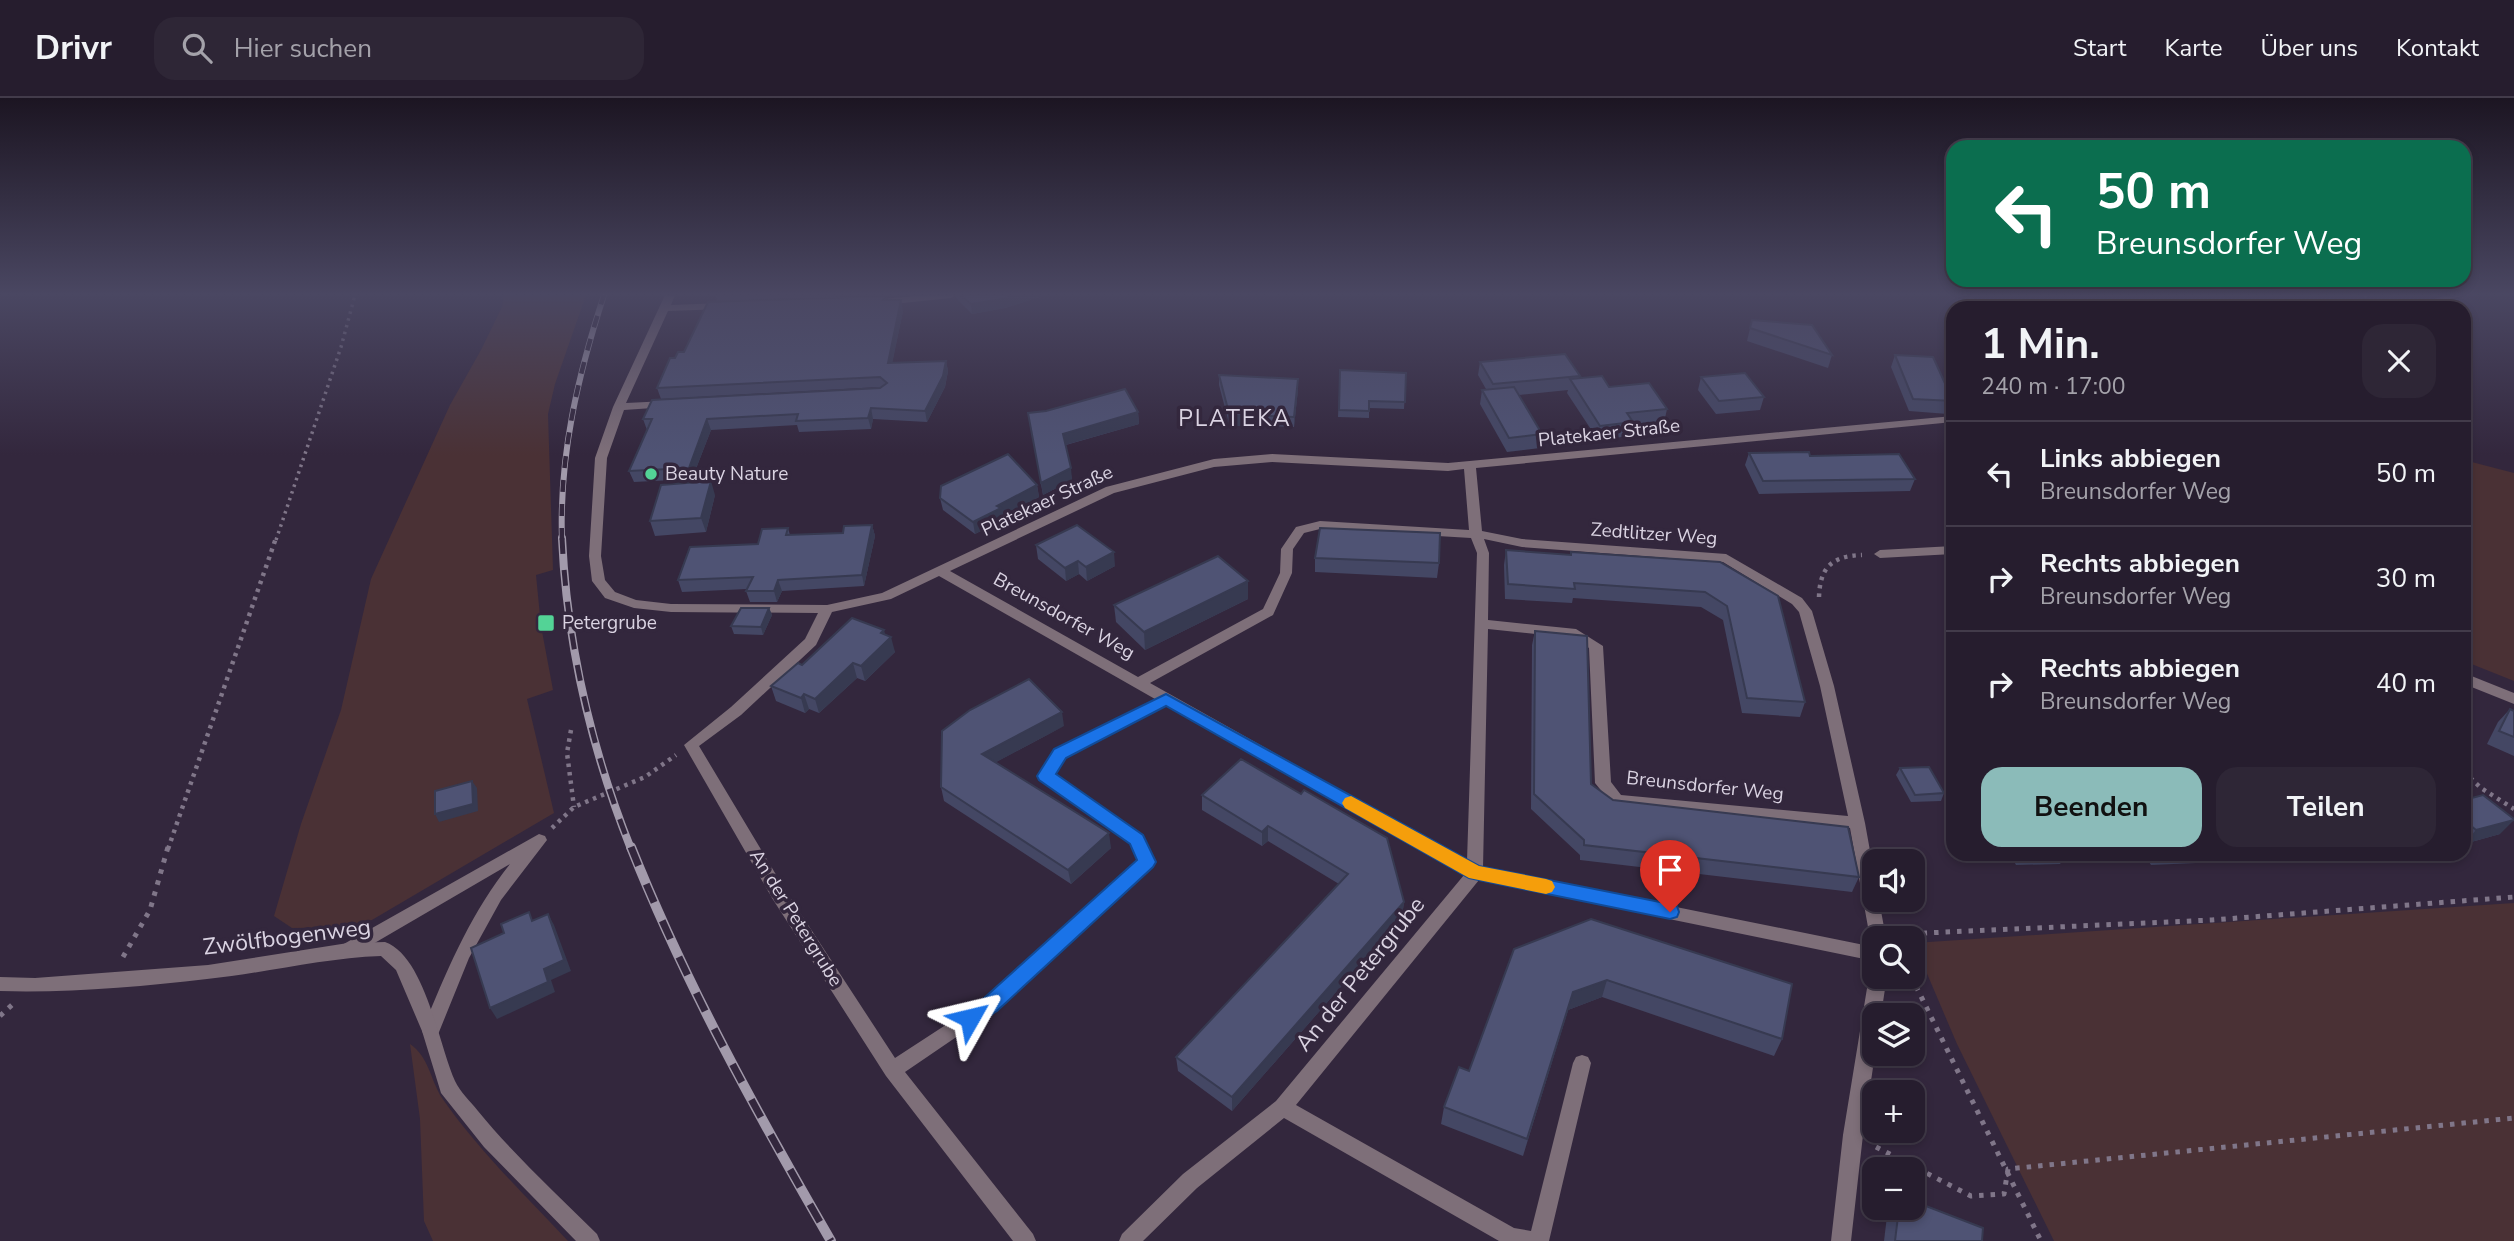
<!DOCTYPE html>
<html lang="de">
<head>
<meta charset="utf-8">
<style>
	body { margin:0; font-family:"Nunito Sans",sans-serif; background:#2e2636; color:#f1f3f6; height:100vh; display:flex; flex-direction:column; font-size:26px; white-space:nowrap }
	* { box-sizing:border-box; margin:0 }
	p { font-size:23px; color:#a4a2aa }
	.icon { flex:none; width:38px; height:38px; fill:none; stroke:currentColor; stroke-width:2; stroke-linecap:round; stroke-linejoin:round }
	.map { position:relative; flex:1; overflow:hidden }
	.panel { position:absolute; left:1946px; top:203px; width:525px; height:560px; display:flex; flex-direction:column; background:#261d2e; border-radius:21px; box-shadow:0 4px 10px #0003,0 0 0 2px #423b4a }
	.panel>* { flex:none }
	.top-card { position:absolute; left:1946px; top:42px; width:525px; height:147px; border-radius:21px; box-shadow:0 4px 10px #0003,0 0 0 2px #423b4a; background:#0b6e4f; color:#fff; overflow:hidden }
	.tools { position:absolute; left:1862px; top:751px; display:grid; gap:14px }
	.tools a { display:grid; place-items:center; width:63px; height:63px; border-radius:14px; background:#261d2e; box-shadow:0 4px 10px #0003,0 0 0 2px #423b4a; font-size:35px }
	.pin { position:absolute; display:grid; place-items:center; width:60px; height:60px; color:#fff; margin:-72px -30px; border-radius:50% 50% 50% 0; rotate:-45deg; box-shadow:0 0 7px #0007 }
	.pin .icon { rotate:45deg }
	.me { position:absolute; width:77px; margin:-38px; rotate:53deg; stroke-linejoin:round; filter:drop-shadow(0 0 5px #0008) }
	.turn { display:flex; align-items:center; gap:24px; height:147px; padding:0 35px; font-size:32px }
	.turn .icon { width:91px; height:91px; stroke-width:2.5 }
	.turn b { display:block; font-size:49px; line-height:60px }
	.round { display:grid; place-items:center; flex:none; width:74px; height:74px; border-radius:21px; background:#2e2636 }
	.headline { display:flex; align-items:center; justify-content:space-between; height:119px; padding:0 35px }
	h1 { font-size:42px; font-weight:700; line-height:52px }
	.action { display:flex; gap:14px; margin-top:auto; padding:14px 35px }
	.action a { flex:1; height:80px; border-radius:21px; background:#8bbbb9; color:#111; font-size:28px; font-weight:700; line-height:80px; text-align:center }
	.action a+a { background:#2e2636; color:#f1f3f6 }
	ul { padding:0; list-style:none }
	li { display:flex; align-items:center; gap:21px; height:105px; padding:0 35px; border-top:2px solid #423b4a }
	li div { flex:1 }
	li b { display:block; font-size:26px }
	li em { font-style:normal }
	header { display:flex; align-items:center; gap:42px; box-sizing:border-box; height:98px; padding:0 35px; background:#261d2e; border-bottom:2px solid #423b4a }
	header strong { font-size:33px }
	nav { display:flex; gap:38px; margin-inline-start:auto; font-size:24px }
	.search { width:490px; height:63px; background:#2e2636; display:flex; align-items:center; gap:18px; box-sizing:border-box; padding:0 24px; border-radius:21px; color:#a4a2aa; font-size:26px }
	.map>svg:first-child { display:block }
	.green { fill:#4a3135 }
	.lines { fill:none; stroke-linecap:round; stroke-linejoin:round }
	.path-far2 { stroke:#807689; stroke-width:3.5; stroke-dasharray:2.5 4.5; stroke-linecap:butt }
	.path-far1 { stroke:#807689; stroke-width:4.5; stroke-dasharray:3.5 5; stroke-linecap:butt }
	.path { stroke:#807689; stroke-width:5; stroke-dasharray:4.5 7; stroke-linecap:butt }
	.lane { fill:#7e6f79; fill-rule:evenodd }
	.street { fill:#7e6f79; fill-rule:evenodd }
	.rail-far2-casing { stroke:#a29aab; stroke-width:6 }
	.rail-far1-casing { stroke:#a29aab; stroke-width:8 }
	.rail-casing { stroke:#a29aab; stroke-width:10 }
	.rail-far2 { stroke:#33273d; stroke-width:4.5; stroke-dasharray:12; stroke-linecap:butt }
	.rail-far1 { stroke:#33273d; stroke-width:5; stroke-dasharray:16; stroke-linecap:butt }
	.rail { stroke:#33273d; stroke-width:7; stroke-dasharray:20; stroke-linecap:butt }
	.wall { fill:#444764 }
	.shaded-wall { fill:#373a51 }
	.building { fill:#4f5374; stroke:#373a51; stroke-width:2 }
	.route { fill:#1a73e8; stroke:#114b97; stroke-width:2 }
	.slow { fill:#f59e0b }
	.poi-dot { fill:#53d396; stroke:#33273d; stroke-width:2.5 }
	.labels { text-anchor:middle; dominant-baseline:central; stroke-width:7; stroke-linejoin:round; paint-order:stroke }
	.street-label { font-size:19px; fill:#dad3e2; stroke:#33273d }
	.poi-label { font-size:19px; fill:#dad3e2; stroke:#33273d; text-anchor:start }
	.quarter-label { font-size:23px; letter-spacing:2px; fill:#dad3e2; stroke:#33273d }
	.near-street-label { font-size:23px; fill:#dad3e2; stroke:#33273d }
</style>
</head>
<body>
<header>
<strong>Drivr</strong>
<div class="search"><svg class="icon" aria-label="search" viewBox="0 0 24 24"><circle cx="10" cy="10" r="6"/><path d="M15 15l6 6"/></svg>Hier suchen</div>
<nav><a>Start</a><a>Karte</a><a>Über uns</a><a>Kontakt</a></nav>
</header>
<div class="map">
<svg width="2514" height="1143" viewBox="0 0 2514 1143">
	<rect width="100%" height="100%" fill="#33273d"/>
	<g class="green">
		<polygon points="504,197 586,197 555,286 548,316 553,472 536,477 541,528 553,592 527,601 554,715 360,829 292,830 274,818 301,726 341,612 371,481 450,307 481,252 502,209"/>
		<polygon points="2464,362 2514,375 2514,583 2464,563"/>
		<polygon points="2514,805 2514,1143 2054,1143 1957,946 1914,845"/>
		<path d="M410,946C429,959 430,981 442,1000C478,1052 525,1097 568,1143H433L424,1123L420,1021Z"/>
	</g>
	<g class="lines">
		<g class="path-far2">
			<polyline points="2365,197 2376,210"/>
			<polyline points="276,442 341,249 355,197"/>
		</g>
		<g class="path-far1">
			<path d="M1819,499C1820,469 1832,458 1862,457"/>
			<polyline points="571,632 567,655 574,709"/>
			<polyline points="2464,674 2481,690 2514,711"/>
			<polyline points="552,730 574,709 645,679 676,657"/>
			<polyline points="168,751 276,440"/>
		</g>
		<g class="path">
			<polyline points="1912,840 1925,835 2212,822 2514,799"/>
			<polyline points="123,859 150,812 168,749"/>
			<polyline points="1911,878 2041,1143"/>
			<polyline points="0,918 13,906"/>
			<polyline points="1876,1049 1971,1098 2004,1096 2008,1071 2514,1020"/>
		</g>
		<path class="lane" d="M539,736L545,738L547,742L501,802L469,860L437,939L431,941L425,939L422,933C446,874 470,816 510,766L354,857L348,859L342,857L339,852L342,847Z"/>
		<g class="street">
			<path d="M665,197H675L671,207L723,205L728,208L723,211L668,213L626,305L667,303L673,306L667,309L624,312L607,360L601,458L605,482L615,494L636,502L671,506L827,507L882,495L1106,389L1214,361L1272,356L1448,365L1953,318V324L1476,370L1482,433L1522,441L1726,456L1802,500L1812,513L1834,588L1865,725L1874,775V802H1879L1886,840H1874V846L1870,840L1850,730L1612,706L1595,685L1589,550L1573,540L1488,531L1483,770L1874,849V863L1479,782L1296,1007L1514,1130L1531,1133L1573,965L1576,959L1582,957L1588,959L1591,965L1549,1143H1499L1284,1020L1197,1090L1143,1143H1119L1122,1136L1183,1076L1276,1003L1464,777L1166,607L1065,660L1054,677L1143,737L1155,764L1153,768L996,912L905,974L1033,1136L1036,1143H1013L886,978L772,800L684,647L731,609L805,541L818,515L671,514L634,510L605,500L592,483L589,458L595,360L613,309ZM1272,364L1448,373L1464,371L1469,432L1320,423L1296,429L1281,451L1280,475L1263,511L1138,579L950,473L1114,395L1214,369ZM1320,431L1471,440L1477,455L1467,763L1150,585L1273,517L1292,475L1293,451L1304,435ZM1484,441L1522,449L1723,464L1792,506L1799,514L1820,588L1848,718L1621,697L1611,684L1603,548L1576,531L1488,522L1489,455ZM939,478L1155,601L1055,652L1037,678L1040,682L1131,745L1138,762L984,902L895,960L784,790L699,648L741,617L816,547L832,514L891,501Z"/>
			<polygon points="926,197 956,197 951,200 883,207 878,204 883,201"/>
			<polygon points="2448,197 2464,197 2418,210 2401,210"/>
			<polygon points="1953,448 1953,456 1880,460 1874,456 1880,452"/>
			<polygon points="2464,575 2514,595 2514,606 2464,586"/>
			<path d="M385,844C425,858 439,948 455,983C460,994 471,1004 478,1013C514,1057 557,1096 597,1136L600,1143H576L484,1049L441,995L422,933L396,872L381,858C323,860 266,875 207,881C141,889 66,895 0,893V879L35,880L208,867L348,845Z"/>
			<polygon points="1874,872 1874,878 1887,878 1881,917 1874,917 1875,956 1863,1037 1851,1143 1831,1143 1843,1037 1869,878"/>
		</g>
		<defs>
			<path id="rail-far2" d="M562,442C559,357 578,277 604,197"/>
			<path id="rail-far1" d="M562,440C567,546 592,653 631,751"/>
			<path id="rail" d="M631,749C686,887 757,1015 831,1143"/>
		</defs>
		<use href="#rail-far2" class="rail-far2-casing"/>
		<use href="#rail-far1" class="rail-far1-casing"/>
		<use href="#rail" class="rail-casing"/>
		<use href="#rail-far2" class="rail-far2"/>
		<use href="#rail-far1" class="rail-far1"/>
		<use href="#rail" class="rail"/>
	</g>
	<g class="wall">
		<polygon points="715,197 890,197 717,203"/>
		<polygon points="955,197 1046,197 1005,210 972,216 956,200"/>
		<polygon points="885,198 885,202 903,213 892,265 946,263 948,273 945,289 927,324 873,321 871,331 799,334 797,327 711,332 692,381 634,384 629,373 647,332 643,321 880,289 661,301 657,290 675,260 684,254"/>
		<polygon points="1752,222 1832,257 1828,270 1747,243"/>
		<polygon points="1895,257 1953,303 1948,316 1909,313 1891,269"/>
		<polygon points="1480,264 1580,278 1579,280 1609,289 1667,311 1664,325 1633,328 1630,338 1598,342 1567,295 1568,292 1519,297 1542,336 1540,350 1507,354 1480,306 1482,292 1486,291 1478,277"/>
		<polygon points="1340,272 1406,275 1404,311 1369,310 1369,320 1338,319"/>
		<polygon points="1219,277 1298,291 1294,329 1245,327 1230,329 1219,287"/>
		<polygon points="1701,279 1764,299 1760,312 1716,316 1698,292"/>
		<polygon points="1138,314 1139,326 1066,347 1072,382 1043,397 1028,315"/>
		<polygon points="1749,355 1810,358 1915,381 1910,393 1759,396 1745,367"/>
		<polygon points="1037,387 1039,399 1002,418 1002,422 975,436 943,412 940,400"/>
		<polygon points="715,397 706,434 655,438 650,423"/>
		<polygon points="872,427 875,438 864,488 782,493 777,504 750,504 746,493 747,491 682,494 678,482 758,446 788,430 790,437 843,435"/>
		<polygon points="1036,447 1115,468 1087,483 1079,476 1066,483 1038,461"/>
		<polygon points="1506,452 1570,457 1571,454 1720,464 1805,604 1800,619 1742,615 1723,522 1701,509 1573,500 1572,505 1505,501 1504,467"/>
		<polygon points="1315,460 1439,465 1437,480 1315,474"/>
		<polygon points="1248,483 1248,501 1145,552 1116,524 1114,507"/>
		<polygon points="769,510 772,517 763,537 734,536 731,528"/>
		<polygon points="1535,533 1591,686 1613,702 1859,779 1852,794 1580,762 1580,757 1531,711 1532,547"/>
		<polygon points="885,537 895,554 865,583 857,580 819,615 809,611 805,615 776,603 771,588 802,567"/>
		<polygon points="2510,611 2514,613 2514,658 2487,646 2498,624"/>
		<polygon points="1064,628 996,664 1111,750 1071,786 944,703 941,689"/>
		<polygon points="1241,661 1404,804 1402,819 1232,1013 1178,973 1176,959 1339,786 1268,743 1262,748 1202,712 1202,697"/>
		<polygon points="1900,670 1944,695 1941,703 1911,704 1896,677"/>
		<polygon points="2464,702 2500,736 2464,746"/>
		<polygon points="2010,756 2063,756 2065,759 2060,766 2016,767"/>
		<polygon points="2144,756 2203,756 2196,765 2151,767"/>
		<polygon points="1514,851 1782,941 1774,958 1602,899 1568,912 1523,1058 1441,1026 1444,1009 1469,973"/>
		<polygon points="1893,1110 1913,1110 1982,1143 1884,1143 1887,1118"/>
	</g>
	<g class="shaded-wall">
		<polygon points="1015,197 1046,197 1005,210 972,216 971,206"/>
		<polygon points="901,202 903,213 890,276 888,265"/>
		<polygon points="946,263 948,273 945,289 927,324 925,313"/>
		<polygon points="1298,281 1298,291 1294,329 1294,319"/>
		<polygon points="871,310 873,321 871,331 868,320"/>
		<polygon points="1138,314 1139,326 1065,347 1063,336"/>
		<polygon points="1245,317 1245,327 1230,329 1230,319"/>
		<polygon points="707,321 711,332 692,381 689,370"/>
		<polygon points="1071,370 1072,382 1043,397 1041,385"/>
		<polygon points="711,383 715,397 706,434 701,420"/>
		<polygon points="1037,387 1039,399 1002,418 1002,422 975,436 973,424 997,408"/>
		<polygon points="872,427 875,438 864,488 862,477"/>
		<polygon points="1114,454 1115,468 1087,483 1086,469"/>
		<polygon points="1078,463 1079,476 1066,483 1065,470"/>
		<polygon points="778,482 782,493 777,504 774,493"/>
		<polygon points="1248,483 1248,501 1145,552 1144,534"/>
		<polygon points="769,510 772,517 763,537 761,529"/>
		<polygon points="884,532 887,543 891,539 895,554 865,583 861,568 881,535"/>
		<polygon points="853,565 857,580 819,615 815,601"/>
		<polygon points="804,596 809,611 805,615 801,600"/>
		<polygon points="1062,614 1064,628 985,670 982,656"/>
		<polygon points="472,683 477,690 478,713 439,724 435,716"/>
		<polygon points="2514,722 2500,736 2464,746 2476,732"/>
		<polygon points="1268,728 1268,743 1262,748 1262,734"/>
		<polygon points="1109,735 1111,750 1071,786 1068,772"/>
		<polygon points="1404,804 1402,819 1232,1013 1232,999"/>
		<polygon points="548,816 554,827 571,873 551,882 555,894 497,921 490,910 544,871"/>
		<polygon points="1607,882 1602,899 1568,912 1523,1058 1573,894"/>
	</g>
	<g class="building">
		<polygon points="960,197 1015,197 1003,201 971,206"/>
		<polygon points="885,198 883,202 901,202 888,265 946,263 943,278 925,313 871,310 868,320 796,323 798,316 707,321 689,370 629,373 652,321 643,321 652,302 880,290 887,285 880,279 657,290 670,260 675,260 678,254 684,254 708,204"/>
		<polygon points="1752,222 1812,227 1832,257 1750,230"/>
		<polygon points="1565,256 1580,278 1493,286 1480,264"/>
		<polygon points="1895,257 1933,259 1953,303 1913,301"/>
		<polygon points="1340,272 1406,275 1405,304 1369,303 1369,313 1339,312"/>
		<polygon points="1745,275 1764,299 1719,303 1701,279"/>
		<polygon points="1219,277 1298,281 1294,319 1245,317 1230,319"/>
		<polygon points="1602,278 1609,289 1649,285 1667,311 1627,315 1633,324 1600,328 1570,281"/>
		<polygon points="1514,289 1542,336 1509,340 1482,292"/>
		<polygon points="1125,291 1138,314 1063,336 1071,370 1041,385 1028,315 1046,313"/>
		<polygon points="1809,354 1810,358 1899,356 1915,381 1763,383 1749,355"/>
		<polygon points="1008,356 1037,387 997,408 1001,410 973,424 940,400 941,388"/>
		<polygon points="711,383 701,420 650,423 661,387"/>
		<polygon points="872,427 862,477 778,482 774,493 746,493 753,479 678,482 690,449 758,446 762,431 788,430 786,437 843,435 844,428"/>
		<polygon points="1077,427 1114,454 1086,469 1078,463 1065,470 1036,447"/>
		<polygon points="1320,430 1440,435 1439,465 1315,460"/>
		<polygon points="1506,452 1571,457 1571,454 1720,464 1778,498 1805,604 1747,600 1727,508 1705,494 1574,485 1575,491 1508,486"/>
		<polygon points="1218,458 1248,483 1144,534 1114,507"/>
		<polygon points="741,510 769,510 761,529 731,528"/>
		<polygon points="852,520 884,532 881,535 891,539 861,568 853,565 815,601 804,596 801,600 771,588 798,565 802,567"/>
		<polygon points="1535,533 1587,538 1591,686 1613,702 1848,729 1859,779 1584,747 1584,742 1534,696"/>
		<polygon points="1029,581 1062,614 982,656 1109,735 1068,772 941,689 942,633 970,612"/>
		<polygon points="2510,611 2514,613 2514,639 2499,633"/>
		<polygon points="1241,661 1301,696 1304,692 1387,740 1404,804 1232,999 1176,959 1348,776 1268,728 1262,734 1202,697"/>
		<polygon points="1929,669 1944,695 1915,697 1900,670"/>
		<polygon points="472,683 473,706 435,716 435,693"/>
		<polygon points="2483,697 2514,721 2514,722 2476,732 2464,722 2464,702"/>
		<polygon points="2018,756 2063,756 2065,759 2020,760"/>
		<polygon points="529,814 532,823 548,816 564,862 544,871 548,884 490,910 471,850 504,835 501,826"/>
		<polygon points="1591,821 1792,886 1782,941 1607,882 1573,894 1527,1041 1444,1009 1459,969 1469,973 1514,851"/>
		<polygon points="1913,1103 1983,1130 1982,1143 1895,1143 1899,1110 1913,1110"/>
	</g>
	<linearGradient id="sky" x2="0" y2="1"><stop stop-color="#1c1522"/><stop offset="0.55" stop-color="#4a4762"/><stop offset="1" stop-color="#4a4762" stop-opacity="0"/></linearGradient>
	<rect width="2514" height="357" fill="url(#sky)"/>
	<path class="route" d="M1166,596L1479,768L1670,806L1677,808L1679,814L1677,819L1670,821L1469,780L1166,608L1066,660L1056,676L1143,737L1156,764L1153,769L997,913C986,920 976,931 963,926L960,920L963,914L983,901L1137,762L1130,746L1039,682L1037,678L1054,651Z"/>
	<polygon class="slow" points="1351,698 1479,768 1546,781 1552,783 1555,789 1552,794 1546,796 1469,780 1345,710 1342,705 1345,700"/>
	<g class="poi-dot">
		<circle cx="651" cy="376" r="7"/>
		<rect x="537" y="516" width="18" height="18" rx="3.5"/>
	</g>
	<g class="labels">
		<g class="street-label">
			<text transform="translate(1609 335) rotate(-6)">Platekaer Straße</text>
			<text transform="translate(1047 403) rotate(-25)">Platekaer Straße</text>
			<text transform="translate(1654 436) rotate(4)">Zedtlitzer Weg</text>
			<text transform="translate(1064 518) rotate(29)">Breunsdorfer Weg</text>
			<text transform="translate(1705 688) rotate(6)">Breunsdorfer Weg</text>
			<text transform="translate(796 820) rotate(58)">An der Petergrube</text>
		</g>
		<g class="poi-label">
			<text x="665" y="376">Beauty Nature</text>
			<text x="562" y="525">Petergrube</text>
		</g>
		<g class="quarter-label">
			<text x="1235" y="320">PLATEKA</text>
		</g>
		<g class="near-street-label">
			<text transform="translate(287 839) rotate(-7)">Zwölfbogenweg</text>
			<text transform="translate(1360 876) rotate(-51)">An der Petergrube</text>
		</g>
	</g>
</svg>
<div class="tools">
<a><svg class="icon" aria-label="sound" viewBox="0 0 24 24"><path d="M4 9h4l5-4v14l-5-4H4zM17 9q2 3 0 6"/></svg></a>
<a><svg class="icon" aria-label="search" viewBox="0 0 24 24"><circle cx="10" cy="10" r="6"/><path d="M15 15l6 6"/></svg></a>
<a><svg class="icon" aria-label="layers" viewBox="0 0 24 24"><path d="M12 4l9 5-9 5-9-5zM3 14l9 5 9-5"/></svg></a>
<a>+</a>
<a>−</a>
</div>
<div class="pin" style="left:1670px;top:814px;background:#d93025"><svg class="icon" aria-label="arrive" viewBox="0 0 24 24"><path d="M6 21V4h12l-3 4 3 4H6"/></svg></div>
<svg class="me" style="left:970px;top:920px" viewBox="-20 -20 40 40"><path d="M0-17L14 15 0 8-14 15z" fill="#1a73e8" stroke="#fff" stroke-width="4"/></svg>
<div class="top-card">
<div class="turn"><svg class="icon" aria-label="left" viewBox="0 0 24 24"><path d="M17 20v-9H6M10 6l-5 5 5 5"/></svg><div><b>50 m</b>Breunsdorfer Weg</div></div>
</div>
<section class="panel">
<div class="headline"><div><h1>1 Min.</h1><p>240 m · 17:00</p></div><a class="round"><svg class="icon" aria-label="close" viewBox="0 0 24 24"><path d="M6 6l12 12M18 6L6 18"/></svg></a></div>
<ul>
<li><svg class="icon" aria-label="left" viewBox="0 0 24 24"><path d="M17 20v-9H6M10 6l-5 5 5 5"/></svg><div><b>Links abbiegen</b><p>Breunsdorfer Weg</p></div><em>50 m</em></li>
<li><svg class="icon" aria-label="right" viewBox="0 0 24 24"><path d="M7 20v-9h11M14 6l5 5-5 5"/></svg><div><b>Rechts abbiegen</b><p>Breunsdorfer Weg</p></div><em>30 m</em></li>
<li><svg class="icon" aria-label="right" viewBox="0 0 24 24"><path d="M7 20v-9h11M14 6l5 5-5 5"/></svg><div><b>Rechts abbiegen</b><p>Breunsdorfer Weg</p></div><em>40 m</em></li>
</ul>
<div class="action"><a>Beenden</a><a>Teilen</a></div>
</section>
</div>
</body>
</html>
